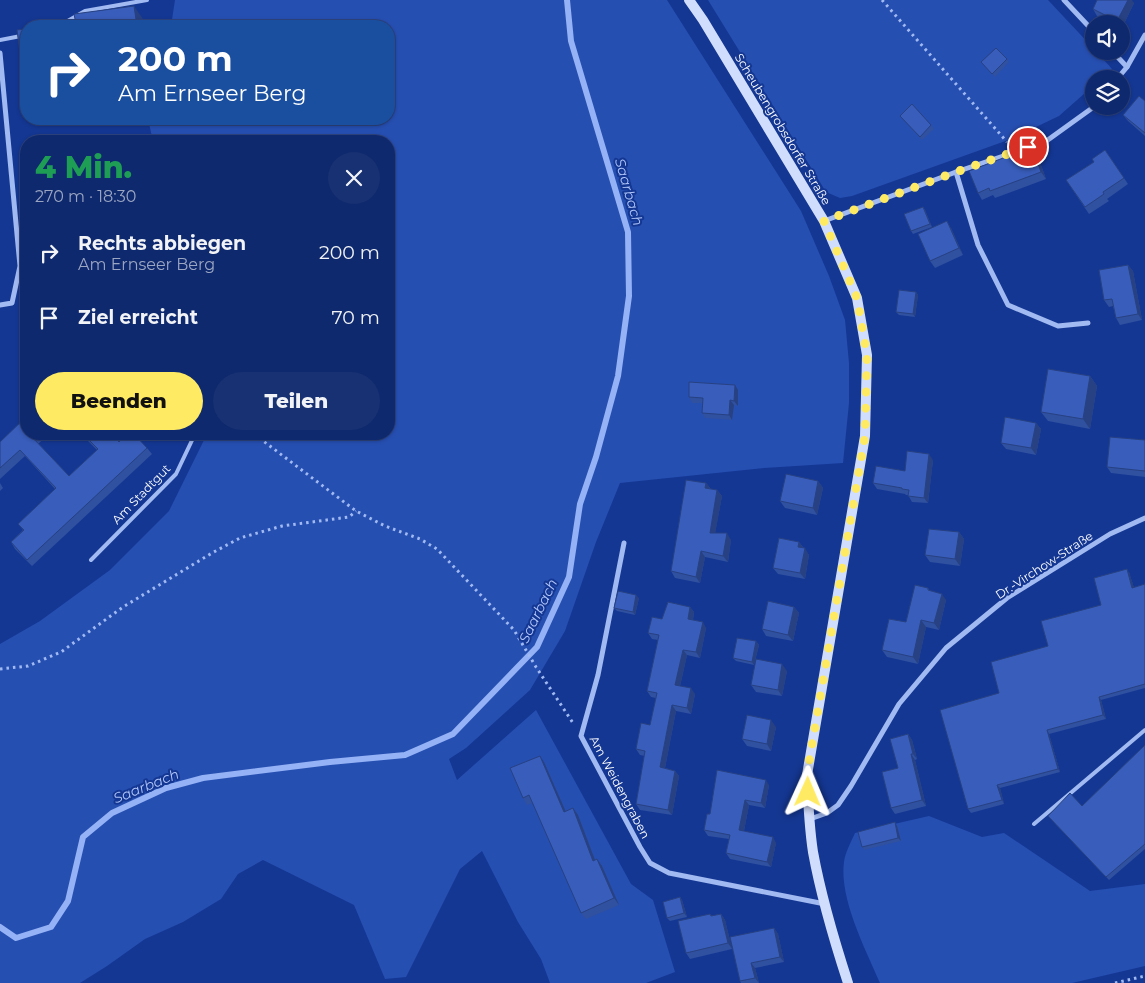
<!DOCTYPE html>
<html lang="de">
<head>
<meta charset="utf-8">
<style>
	body { margin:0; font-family:Montserrat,sans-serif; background:#183173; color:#f1f3f6; height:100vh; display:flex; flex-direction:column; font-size:19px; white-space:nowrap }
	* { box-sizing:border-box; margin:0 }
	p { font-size:16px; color:#9ba6c2 }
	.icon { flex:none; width:28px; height:28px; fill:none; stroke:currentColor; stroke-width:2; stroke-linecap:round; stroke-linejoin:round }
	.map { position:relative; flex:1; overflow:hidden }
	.details { position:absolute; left:20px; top:135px; width:375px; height:305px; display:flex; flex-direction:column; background:#0f296e; border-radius:20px; box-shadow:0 1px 4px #0004,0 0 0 1px #2f4581 }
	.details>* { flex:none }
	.banner { position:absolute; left:20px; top:20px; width:375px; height:105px; border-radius:20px; box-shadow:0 1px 4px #0004,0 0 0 1px #2f4581; background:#1a4fa0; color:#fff; overflow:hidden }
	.buttons { position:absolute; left:1085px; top:15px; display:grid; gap:10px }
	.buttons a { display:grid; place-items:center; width:45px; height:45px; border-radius:50%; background:#0f296e; box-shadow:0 1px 4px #0004,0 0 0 1px #2f4581; font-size:25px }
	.pin { position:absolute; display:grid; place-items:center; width:42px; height:42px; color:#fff; margin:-21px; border:2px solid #fff; border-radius:50%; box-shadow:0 1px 5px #0007 }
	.me { position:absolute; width:55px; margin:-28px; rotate:1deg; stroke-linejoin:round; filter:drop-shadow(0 0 4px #0008) }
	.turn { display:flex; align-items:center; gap:18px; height:105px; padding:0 15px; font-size:22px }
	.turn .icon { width:65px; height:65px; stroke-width:2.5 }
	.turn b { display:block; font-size:35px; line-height:42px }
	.round { display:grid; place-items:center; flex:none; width:52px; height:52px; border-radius:26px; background:#183173 }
	.overview { display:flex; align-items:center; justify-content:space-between; height:85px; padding:0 15px }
	h1 { font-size:30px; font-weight:800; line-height:38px; color:#1e9e55 }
	.primary-button { display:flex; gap:10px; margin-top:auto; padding:10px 15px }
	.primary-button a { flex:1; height:58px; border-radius:30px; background:#ffeb63; color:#111; font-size:20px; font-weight:800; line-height:58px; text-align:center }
	.primary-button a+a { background:#183173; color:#f1f3f6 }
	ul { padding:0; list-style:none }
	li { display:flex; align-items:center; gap:15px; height:65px; padding:0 15px }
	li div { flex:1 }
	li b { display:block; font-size:19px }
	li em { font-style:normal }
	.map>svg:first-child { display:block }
	.green { fill:#264fb2 }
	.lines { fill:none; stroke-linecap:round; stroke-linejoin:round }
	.stream { stroke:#94b2f5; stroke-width:6 }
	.path { stroke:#a2baf2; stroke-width:3; stroke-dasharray:2.5 4; stroke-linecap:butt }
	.lane { stroke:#a2baf2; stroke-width:4 }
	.street { stroke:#a2baf2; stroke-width:5 }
	.secondary { stroke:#d1ddfc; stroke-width:10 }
	.wall { fill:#3050a0 }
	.shaded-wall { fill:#274182 }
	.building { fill:#385dba; stroke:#274182 }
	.route { stroke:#ffeb63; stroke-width:9; stroke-dasharray:0 16.2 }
	.labels { text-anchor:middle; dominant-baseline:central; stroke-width:4; stroke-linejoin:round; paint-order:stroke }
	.street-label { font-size:12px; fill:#fff; stroke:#143793 }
	.water-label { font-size:14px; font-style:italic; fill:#afc4f9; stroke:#143793 }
</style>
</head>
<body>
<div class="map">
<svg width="1145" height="983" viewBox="0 0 1145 983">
	<rect width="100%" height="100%" fill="#143793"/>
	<g class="green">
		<polygon points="175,0 667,0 801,211 829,276 845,320 849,363 849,403 843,463 764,468 620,483 596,542 565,631 530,690 466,748 449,759 457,780 536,710 631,884 653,900 675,972 646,983 550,983 541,959 518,922 482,851 460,869 406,977 385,979 354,905 263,860 238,874 221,899 183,922 145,939 107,966 80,983 0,983 0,644 40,621 110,570 169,511 207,434 389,434 389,141 153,141 148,119 389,119 389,26 171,26"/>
		<polygon points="708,0 1048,0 1094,49 1094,51 1096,51 1112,69 1101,79 1094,79 1094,85 1059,116 1011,139 852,196 840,198 826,192"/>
		<path d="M929,816L982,837L1004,833L1090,891L1145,884V966L1072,983H880C866,950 839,899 844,862C845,853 851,842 855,833Z"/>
	</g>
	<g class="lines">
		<polyline class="stream" points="0,927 16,938 51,927 68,901 83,837 112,813 166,788 203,778 330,762 405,755 453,734 537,647 569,577 580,504 596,457 618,376 629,296 628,232 571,41 567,0"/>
		<g class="path">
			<polyline points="882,0 1007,142"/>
			<polyline points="254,434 356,511 385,526 420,539 437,549 514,630 536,667 573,723"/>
			<polyline points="0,669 28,666 61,652 123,607 212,553 240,538 282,526 349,517 356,511"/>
			<polyline points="1115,983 1145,976"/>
		</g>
		<g class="lane">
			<polyline points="59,26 85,11 147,0"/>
			<polyline points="0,40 26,35"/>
			<polyline points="20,266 26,270"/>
			<polyline points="91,560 176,474 195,434"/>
			<polyline points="1034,824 1145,730"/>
		</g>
		<g class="street">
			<polyline points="1064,0 1094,32"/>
			<polyline points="1112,51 1127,67"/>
			<polyline points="0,53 20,266 12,303 0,305"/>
			<polyline points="1117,79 1127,67 1145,35"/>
			<polyline points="956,172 978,245 1008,305 1058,326 1088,323"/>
			<polyline points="824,221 956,172 1045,142 1095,106"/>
			<polyline points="624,543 598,675 581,736 640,847 650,863 669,873 825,904"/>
			<polyline points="810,819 827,813 838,805 851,786 899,704 946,648 1007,598 1110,534 1145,518"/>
		</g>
		<path class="secondary" d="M689,0L703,20L824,221L857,298L867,355L865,436L807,775C808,800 809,826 813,852C821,896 834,940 848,983"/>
	</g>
	<g class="wall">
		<polygon points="1134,3 1122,28 1121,27 1121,24 1114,24 1097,16 1093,9"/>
		<polygon points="26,29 26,68 21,61"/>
		<polygon points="1007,59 1009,62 995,77 981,62"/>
		<polygon points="1145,101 1145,136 1128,121 1123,115"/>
		<polygon points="900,116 931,125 934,129 922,140"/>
		<polygon points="1105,150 1128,184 1107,199 1109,201 1089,214 1066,180 1094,162"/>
		<polygon points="1037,154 1046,179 995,198 993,195 982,200 978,193"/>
		<polygon points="923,207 925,210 932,227 913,234 911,231"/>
		<polygon points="951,228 963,255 935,268 930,261"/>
		<polygon points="1128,265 1133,271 1142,320 1120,325 1116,318 1113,306 1109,307 1104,300"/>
		<polygon points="916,292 918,295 915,317 899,315 896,312"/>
		<polygon points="1090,376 1097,386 1090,429 1048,421 1041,412"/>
		<polygon points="738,390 738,406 734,405 732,420 705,418 702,413 702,403 692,403 689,397"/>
		<polygon points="1036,423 1041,429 1036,455 1006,449 1001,443"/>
		<polygon points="26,434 49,434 38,444 69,476 97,450 81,434 111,434 119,442 147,448 152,454 32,566 15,549 11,542 23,530 18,524 55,489 25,456 0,479 0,442"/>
		<polygon points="1145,440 1145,477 1111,473 1107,467"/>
		<polygon points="933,460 928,503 912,502 908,495 906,495 905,494 877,489 873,483"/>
		<polygon points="818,481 823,488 817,515 785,508 780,501"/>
		<polygon points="0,483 3,488 0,491"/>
		<polygon points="706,483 711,489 717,490 722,496 715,533 731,540 728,562 705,557 700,583 675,578 671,571"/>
		<polygon points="959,532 964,539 960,566 930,562 925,555"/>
		<polygon points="799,542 809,555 805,579 778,574 773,568"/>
		<polygon points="1129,572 1134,588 1145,584 1145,688 1101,700 1106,719 1049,734 1060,772 1000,788 1004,804 971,813 968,809 999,693 1048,646 1101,605"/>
		<polygon points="928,588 930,591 946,600 939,630 926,627 918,664 887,657 882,650 906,622"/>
		<polygon points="639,598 635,615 617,611 614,608"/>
		<polygon points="690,607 694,612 693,620 706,628 700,658 687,655 680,686 695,694 691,714 676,711 665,768 675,771 679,776 672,815 640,810 636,804 645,756 640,755 636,749 650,725 656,698 651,697 647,691 658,640 652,639 648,633 662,619"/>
		<polygon points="794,607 799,613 793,641 766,636 762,629"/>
		<polygon points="756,641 759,645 754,665 736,661 733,658"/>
		<polygon points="787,671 782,696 756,692 751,685"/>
		<polygon points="776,727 771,751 747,746 742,739"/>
		<polygon points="908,734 912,740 917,759 915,760 926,806 895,814 891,808 898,768"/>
		<polygon points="1145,745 1145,849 1109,880 1048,816 1082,806"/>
		<polygon points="544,762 566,812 573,808 578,815 595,860 597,859 602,866 619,905 586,919 581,913 533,803 527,805 523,798"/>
		<polygon points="769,785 765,808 749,805 744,831 776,843 771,867 730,859 726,853 729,839 708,836 704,830 710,814"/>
		<polygon points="897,826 901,841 864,850 862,847"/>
		<polygon points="680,897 682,900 687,917 670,921 667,918"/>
		<polygon points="710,914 712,916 721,914 725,920 732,949 690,959 686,953"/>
		<polygon points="774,928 778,934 784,962 755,968 759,983 741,983 740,981"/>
	</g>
	<g class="shaded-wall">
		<polygon points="1128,0 1132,0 1134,3 1122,28 1121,24 1119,24 1117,21"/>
		<polygon points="134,6 143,19 144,26 137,26"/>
		<polygon points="1032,147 1037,154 1046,179 1041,172"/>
		<polygon points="923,207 925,210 932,227 930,224"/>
		<polygon points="947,221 951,228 963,255 959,248"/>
		<polygon points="1128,265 1133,271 1142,320 1138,314"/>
		<polygon points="916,292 918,295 915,317 913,314"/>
		<polygon points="1090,376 1097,386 1090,429 1083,419"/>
		<polygon points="735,385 738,390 738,406 734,401"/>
		<polygon points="730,400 734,405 732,420 729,415"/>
		<polygon points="1036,423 1041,429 1036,455 1031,448"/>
		<polygon points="929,454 933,460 928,503 924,498"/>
		<polygon points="818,481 823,488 817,515 813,508"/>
		<polygon points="706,483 711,489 705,488"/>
		<polygon points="717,490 722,496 714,540 710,533"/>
		<polygon points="959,532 964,539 960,566 955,559"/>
		<polygon points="727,533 731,540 728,562 723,556"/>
		<polygon points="799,542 804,549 798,547"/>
		<polygon points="805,548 809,555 805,579 800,573"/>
		<polygon points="701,551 705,557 700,583 696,577"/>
		<polygon points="1127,569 1129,572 1135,591 1132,588"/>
		<polygon points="942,594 946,600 939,630 934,623"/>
		<polygon points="636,595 639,598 635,615 633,612"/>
		<polygon points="690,607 694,612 692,625 688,619"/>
		<polygon points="794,607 799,613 793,641 788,635"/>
		<polygon points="921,620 926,627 918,664 913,657"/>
		<polygon points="703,622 706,628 700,658 696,652"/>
		<polygon points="756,641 759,645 754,665 752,662"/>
		<polygon points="683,650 687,655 679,691 675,685"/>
		<polygon points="782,664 787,671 782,696 778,690"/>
		<polygon points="691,688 695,694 691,714 687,708"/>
		<polygon points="1099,697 1101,700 1106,719 1103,715"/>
		<polygon points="672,705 676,711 664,773 660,767"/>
		<polygon points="771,720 776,727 771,751 767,744"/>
		<polygon points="1047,730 1049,734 1060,772 1058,769"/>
		<polygon points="908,734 912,740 917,759 913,754"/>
		<polygon points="911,754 915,760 926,806 922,800"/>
		<polygon points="540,756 544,762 569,819 564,812"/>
		<polygon points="675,771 679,776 672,815 668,810"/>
		<polygon points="766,780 769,785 765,808 761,803"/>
		<polygon points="997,785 1000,788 1004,804 1002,800"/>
		<polygon points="745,800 749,805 743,836 739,830"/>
		<polygon points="573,808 578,815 598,868 593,861"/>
		<polygon points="895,822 897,826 901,841 898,838"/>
		<polygon points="773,837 776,843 771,867 767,862"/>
		<polygon points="597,859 602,866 619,905 614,898"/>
		<polygon points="680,897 682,900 687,917 684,913"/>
		<polygon points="721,914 725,920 732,949 728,943"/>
		<polygon points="774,928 778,934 784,962 780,957"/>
		<polygon points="751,963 755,968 759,983 755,978"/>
	</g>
	<g class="building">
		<polygon points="1097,0 1128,0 1117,21 1093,9"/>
		<polygon points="134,6 137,26 54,26 76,24 74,14"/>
		<polygon points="26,29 26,60 21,61 17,30"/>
		<polygon points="996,48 1007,59 992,74 981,62"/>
		<polygon points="1139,96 1145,101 1145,133 1123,115"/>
		<polygon points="912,104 931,125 920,137 900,116"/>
		<polygon points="1032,147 1041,172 990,191 989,188 978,193 969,171"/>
		<polygon points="1105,150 1124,178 1103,192 1104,194 1085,207 1066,180 1094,162 1092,159"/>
		<polygon points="923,207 930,224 911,231 904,214"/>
		<polygon points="947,221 959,248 930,261 918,234"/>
		<polygon points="1128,265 1138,314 1116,318 1112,299 1104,300 1099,270"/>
		<polygon points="899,290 916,292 913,314 896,312"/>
		<polygon points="1048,369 1090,376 1083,419 1041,412"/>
		<polygon points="689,382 735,385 734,401 730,400 729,415 702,413 703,398 689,397"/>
		<polygon points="26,417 26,434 37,434 33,438 69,476 98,449 83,434 111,434 119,442 127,434 134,434 147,448 27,560 11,542 24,530 18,524 56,488 20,450 0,468 0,442"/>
		<polygon points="1005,417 1036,423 1031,448 1001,443"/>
		<polygon points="1110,437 1145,440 1145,471 1107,467"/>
		<polygon points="907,451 929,454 924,498 908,496 909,490 902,489 902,488 873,483 876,466 905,471"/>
		<polygon points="786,474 818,481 813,508 780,501"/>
		<polygon points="686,480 706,483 705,488 717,490 710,533 727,533 723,556 701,551 696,577 671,571"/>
		<polygon points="929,529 959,532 955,559 925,555"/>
		<polygon points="779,538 799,542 798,547 805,548 800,573 773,568"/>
		<polygon points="1127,569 1132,588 1145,584 1145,684 1099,697 1103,715 1047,730 1058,769 997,785 1002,800 968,809 940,710 999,693 991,662 1048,646 1041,621 1101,605 1094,578"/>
		<polygon points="915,585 928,588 928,590 942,594 934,623 921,620 913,657 882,650 889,619 906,622"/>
		<polygon points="618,591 636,595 633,612 614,608"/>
		<polygon points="768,601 794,607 788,635 762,629"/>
		<polygon points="668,602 690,607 688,619 703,622 696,652 683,650 675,685 691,688 687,708 672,705 660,767 675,771 668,810 636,804 645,751 636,749 641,723 650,725 657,693 647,691 659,635 648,633 652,617 662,619"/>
		<polygon points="737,638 756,641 752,662 733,658"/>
		<polygon points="756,659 782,664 778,690 751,685"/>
		<polygon points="747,715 771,720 767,744 742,739"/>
		<polygon points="908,734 913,754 911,754 922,800 891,808 882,772 898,768 890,739"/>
		<polygon points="1145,745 1145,844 1106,877 1048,816 1070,793 1082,806"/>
		<polygon points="540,756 564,812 573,808 593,861 597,859 614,898 581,913 529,795 523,798 510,768"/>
		<polygon points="717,770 766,780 761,803 745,800 739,830 773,837 767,862 726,853 730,835 704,830 707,814 710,814"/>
		<polygon points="895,822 898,838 862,847 858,832"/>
		<polygon points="680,897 684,913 667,918 663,902"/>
		<polygon points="710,914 711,916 721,914 728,943 686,953 678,921"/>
		<polygon points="774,928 780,957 751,963 755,978 740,981 730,937"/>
	</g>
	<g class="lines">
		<polyline class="route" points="808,792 807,774 865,436 867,355 857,298 824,221 956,172 1028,147"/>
	</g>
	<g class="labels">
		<g class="street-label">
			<text transform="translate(783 129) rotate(59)">Scheubengrobsdorfer Straße</text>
			<text transform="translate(141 494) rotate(-46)">Am Stadtgut</text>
			<text transform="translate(1044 565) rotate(-33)">Dr.-Virchow-Straße</text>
			<text transform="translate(620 787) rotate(62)">Am Weidengraben</text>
		</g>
		<g class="water-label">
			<text transform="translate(629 192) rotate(74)">Saarbach</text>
			<text transform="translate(538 611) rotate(-64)">Saarbach</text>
			<text transform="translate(146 786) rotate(-22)">Saarbach</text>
		</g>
	</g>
</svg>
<div class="buttons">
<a><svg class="icon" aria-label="sound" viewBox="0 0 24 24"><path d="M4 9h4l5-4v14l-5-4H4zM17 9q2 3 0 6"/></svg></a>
<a><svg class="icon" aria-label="layers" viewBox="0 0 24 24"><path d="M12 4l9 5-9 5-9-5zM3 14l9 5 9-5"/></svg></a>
</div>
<div class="pin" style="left:1028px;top:147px;background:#d93025"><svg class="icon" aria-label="arrive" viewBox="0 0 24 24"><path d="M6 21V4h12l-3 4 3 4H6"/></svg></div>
<svg class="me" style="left:808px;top:792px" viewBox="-20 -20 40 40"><path d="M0-17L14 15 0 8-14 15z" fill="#ffeb63" stroke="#fff" stroke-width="4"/></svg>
<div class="banner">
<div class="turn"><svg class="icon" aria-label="right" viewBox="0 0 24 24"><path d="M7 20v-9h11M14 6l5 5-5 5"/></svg><div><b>200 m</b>Am Ernseer Berg</div></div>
</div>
<section class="details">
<div class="overview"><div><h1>4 Min.</h1><p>270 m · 18:30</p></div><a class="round"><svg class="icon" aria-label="close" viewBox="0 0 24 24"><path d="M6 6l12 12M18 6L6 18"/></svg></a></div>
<ul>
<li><svg class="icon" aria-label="right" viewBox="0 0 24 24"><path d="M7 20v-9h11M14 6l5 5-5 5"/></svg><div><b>Rechts abbiegen</b><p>Am Ernseer Berg</p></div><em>200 m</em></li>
<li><svg class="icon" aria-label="arrive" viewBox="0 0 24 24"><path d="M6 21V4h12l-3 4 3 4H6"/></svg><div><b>Ziel erreicht</b></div><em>70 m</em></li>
</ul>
<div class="primary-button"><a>Beenden</a><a>Teilen</a></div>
</section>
</div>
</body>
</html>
